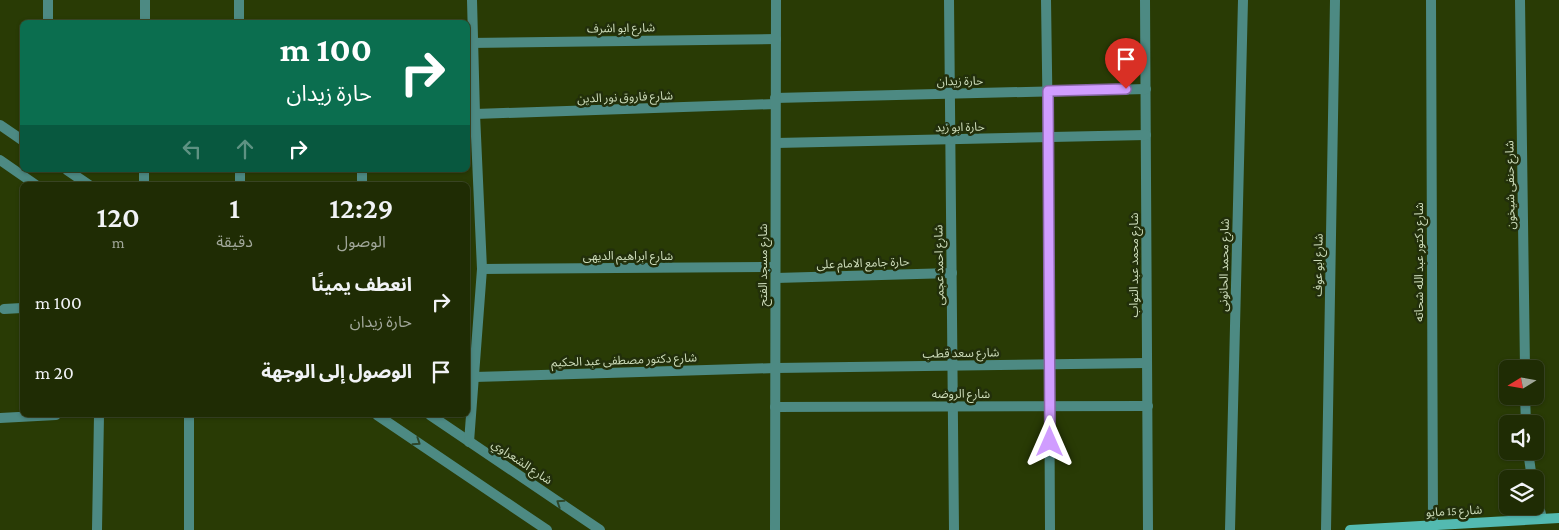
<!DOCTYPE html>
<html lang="ar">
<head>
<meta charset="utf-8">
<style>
	body { margin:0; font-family:"Crimson Pro","Noto Sans Arabic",serif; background:#27340e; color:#f1f3f6; direction:rtl; height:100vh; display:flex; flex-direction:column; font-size:19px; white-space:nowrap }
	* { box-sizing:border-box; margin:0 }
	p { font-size:16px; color:#a1a79a }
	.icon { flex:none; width:28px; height:28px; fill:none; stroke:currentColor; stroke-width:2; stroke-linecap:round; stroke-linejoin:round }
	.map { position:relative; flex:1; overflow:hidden; direction:ltr }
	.sheet { position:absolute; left:20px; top:182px; width:450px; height:235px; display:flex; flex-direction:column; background:#1f2c04; border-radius:8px; box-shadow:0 1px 4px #0004,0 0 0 1px #3c4826; direction:rtl }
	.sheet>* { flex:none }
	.banner { position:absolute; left:20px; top:20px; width:450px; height:152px; border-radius:8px; box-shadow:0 1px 4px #0004,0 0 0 1px #3c4826; direction:rtl; background:#0b6e4f; color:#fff; overflow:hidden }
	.needle { width:32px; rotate:259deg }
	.tools { position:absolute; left:1499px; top:360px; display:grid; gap:10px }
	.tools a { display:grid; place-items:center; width:45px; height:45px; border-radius:8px; background:#1f2c04; box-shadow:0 1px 4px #0004,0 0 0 1px #3c4826; font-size:25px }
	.pin { position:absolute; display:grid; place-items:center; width:42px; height:42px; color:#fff; margin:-51px -21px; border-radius:50% 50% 50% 0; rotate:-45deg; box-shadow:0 0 5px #0007 }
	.pin .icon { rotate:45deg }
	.me { position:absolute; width:55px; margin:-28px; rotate:0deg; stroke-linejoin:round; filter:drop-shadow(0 0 4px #0008) }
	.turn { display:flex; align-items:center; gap:18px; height:105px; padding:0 15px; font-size:22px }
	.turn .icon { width:65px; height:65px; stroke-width:2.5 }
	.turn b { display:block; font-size:35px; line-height:42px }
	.lanes { display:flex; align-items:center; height:48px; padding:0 15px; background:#0003; justify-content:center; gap:25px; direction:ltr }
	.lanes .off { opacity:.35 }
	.eta { display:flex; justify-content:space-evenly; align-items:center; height:85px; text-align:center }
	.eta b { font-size:30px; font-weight:600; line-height:35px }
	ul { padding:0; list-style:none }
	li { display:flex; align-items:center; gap:15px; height:70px; padding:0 15px }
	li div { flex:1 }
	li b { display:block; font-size:19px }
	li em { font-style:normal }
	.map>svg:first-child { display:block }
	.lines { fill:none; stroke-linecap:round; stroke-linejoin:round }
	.street { stroke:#4d8a83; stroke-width:10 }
	.secondary { stroke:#53bab1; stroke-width:10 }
	.oneway { stroke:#2d4629 }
	.route-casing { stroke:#8766a6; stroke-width:12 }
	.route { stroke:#d09dff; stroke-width:9 }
	.labels { text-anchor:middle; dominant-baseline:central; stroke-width:5; stroke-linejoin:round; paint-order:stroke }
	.street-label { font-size:12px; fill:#cddcba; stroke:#222f0b }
</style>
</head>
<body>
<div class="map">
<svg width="1559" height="530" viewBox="0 0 1559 530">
	<rect width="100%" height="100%" fill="#293b05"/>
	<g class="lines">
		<g class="street">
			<polyline points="239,0 239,22"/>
			<polyline points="949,0 954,530"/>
			<polyline points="1046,0 1048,137 1050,530"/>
			<polyline points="1145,0 1148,530"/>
			<polyline points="1431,0 1433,525"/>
			<polyline points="1520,0 1525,369"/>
			<polyline points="48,22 48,0"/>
			<polyline points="145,22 145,0"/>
			<polyline points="468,43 776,39"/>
			<polyline points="775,98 1146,89"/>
			<polyline points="475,114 775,104"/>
			<polyline points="0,125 22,140"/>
			<polyline points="776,143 1146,135"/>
			<polyline points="0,160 36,185"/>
			<polyline points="67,170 89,185"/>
			<polyline points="240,170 240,185"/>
			<polyline points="144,185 144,170"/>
			<polyline points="362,185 362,170"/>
			<polyline points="482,269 775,267"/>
			<polyline points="776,278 952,273"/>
			<polyline points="4,309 22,308"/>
			<polyline points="474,377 776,368 1147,363"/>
			<polyline points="1525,396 1526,424"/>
			<polyline points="775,407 1148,406"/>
			<polyline points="189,415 189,530"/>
			<polyline points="377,415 547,530"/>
			<polyline points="430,415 600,530"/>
			<polyline points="0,418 56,415"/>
			<polyline points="469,442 482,269 475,114 472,0"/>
			<polyline points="1528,451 1532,479"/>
			<polyline points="1535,491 1542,518"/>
			<polyline points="97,530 99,415"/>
			<polyline points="775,530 776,0"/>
			<polyline points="1230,530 1243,0"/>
			<polyline points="1326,530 1335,0"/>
		</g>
		<polyline class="secondary" points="1350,530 1559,518"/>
	</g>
	<defs><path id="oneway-chevron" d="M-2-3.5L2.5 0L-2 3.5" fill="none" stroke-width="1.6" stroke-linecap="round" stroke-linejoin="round" transform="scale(1.25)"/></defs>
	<g class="oneway">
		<use href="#oneway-chevron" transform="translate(417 442) rotate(34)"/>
		<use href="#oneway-chevron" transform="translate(560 503) rotate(-146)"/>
	</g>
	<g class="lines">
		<defs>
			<polyline id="route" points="1050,442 1048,91 1126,89"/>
		</defs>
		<use href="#route" class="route-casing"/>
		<use href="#route" class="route"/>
	</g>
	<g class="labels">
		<g class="street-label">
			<text transform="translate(621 28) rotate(-1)">شارع ابو اشرف</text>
			<text transform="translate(960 81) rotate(-1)">حارة زيدان</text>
			<text transform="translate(625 97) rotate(-2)">شارع فاروق نور الدين</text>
			<text transform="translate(960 127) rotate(-1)">حارة ابو زيد</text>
			<text transform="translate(1510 185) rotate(-91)">شارع حنفى شيخون</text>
			<text x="628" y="256">شارع ابراهيم الديهى</text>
			<text transform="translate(1419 262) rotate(-90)">شارع دكتور عبد الله شحاته</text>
			<text transform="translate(863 263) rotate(-2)">حارة جامع الامام على</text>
			<text transform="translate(763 265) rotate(-90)">شارع مسجد الفتح</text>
			<text transform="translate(939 265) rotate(-91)">شارع احمد عجمى</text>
			<text transform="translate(1134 265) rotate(-90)">شارع محمد عبد التواب</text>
			<text transform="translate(1224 265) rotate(-89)">شارع محمد الحانونى</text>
			<text transform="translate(1318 265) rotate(-89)">شارع ابو عوف</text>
			<text transform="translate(961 353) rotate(-1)">شارع سعد قطب</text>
			<text transform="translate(624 360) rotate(-2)">شارع دكتور مصطفى عبد الحكيم</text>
			<text x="961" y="394">شارع الروضه</text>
			<text transform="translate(522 462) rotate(34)">شارع الشعراوي</text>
			<text transform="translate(1454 511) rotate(-3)">شارع 15 مايو</text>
		</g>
	</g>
</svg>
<div class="tools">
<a><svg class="needle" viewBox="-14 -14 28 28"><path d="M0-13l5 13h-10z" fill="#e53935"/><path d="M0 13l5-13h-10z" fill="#a1a79a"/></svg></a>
<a><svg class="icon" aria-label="sound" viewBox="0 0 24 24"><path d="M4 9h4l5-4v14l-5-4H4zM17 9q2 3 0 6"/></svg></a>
<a><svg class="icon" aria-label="layers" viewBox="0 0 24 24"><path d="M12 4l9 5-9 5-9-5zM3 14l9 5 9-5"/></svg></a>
</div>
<div class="pin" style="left:1126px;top:89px;background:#d93025"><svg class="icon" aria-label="arrive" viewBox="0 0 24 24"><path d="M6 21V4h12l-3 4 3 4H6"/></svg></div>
<svg class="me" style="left:1050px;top:442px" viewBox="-20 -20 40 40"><path d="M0-17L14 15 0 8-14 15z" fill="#d09dff" stroke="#fff" stroke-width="4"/></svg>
<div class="banner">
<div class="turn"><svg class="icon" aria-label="right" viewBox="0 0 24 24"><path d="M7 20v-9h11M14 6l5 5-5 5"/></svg><div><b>100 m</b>حارة زيدان</div></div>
<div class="lanes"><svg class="icon off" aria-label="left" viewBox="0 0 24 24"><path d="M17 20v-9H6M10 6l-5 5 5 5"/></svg><svg class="icon off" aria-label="ahead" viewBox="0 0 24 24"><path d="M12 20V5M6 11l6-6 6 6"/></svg><svg class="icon" aria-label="right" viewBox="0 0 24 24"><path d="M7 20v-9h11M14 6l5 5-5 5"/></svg></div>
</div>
<section class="sheet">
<div class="eta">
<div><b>12:29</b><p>الوصول</p></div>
<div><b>1</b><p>دقيقة</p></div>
<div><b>120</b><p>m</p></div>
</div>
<ul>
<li><svg class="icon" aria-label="right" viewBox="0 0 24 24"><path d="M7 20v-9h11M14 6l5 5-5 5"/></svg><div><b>انعطف يمينًا</b><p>حارة زيدان</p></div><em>100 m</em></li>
<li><svg class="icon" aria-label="arrive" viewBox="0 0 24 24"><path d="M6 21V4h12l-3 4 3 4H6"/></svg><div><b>الوصول إلى الوجهة</b></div><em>20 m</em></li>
</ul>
</section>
</div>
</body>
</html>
